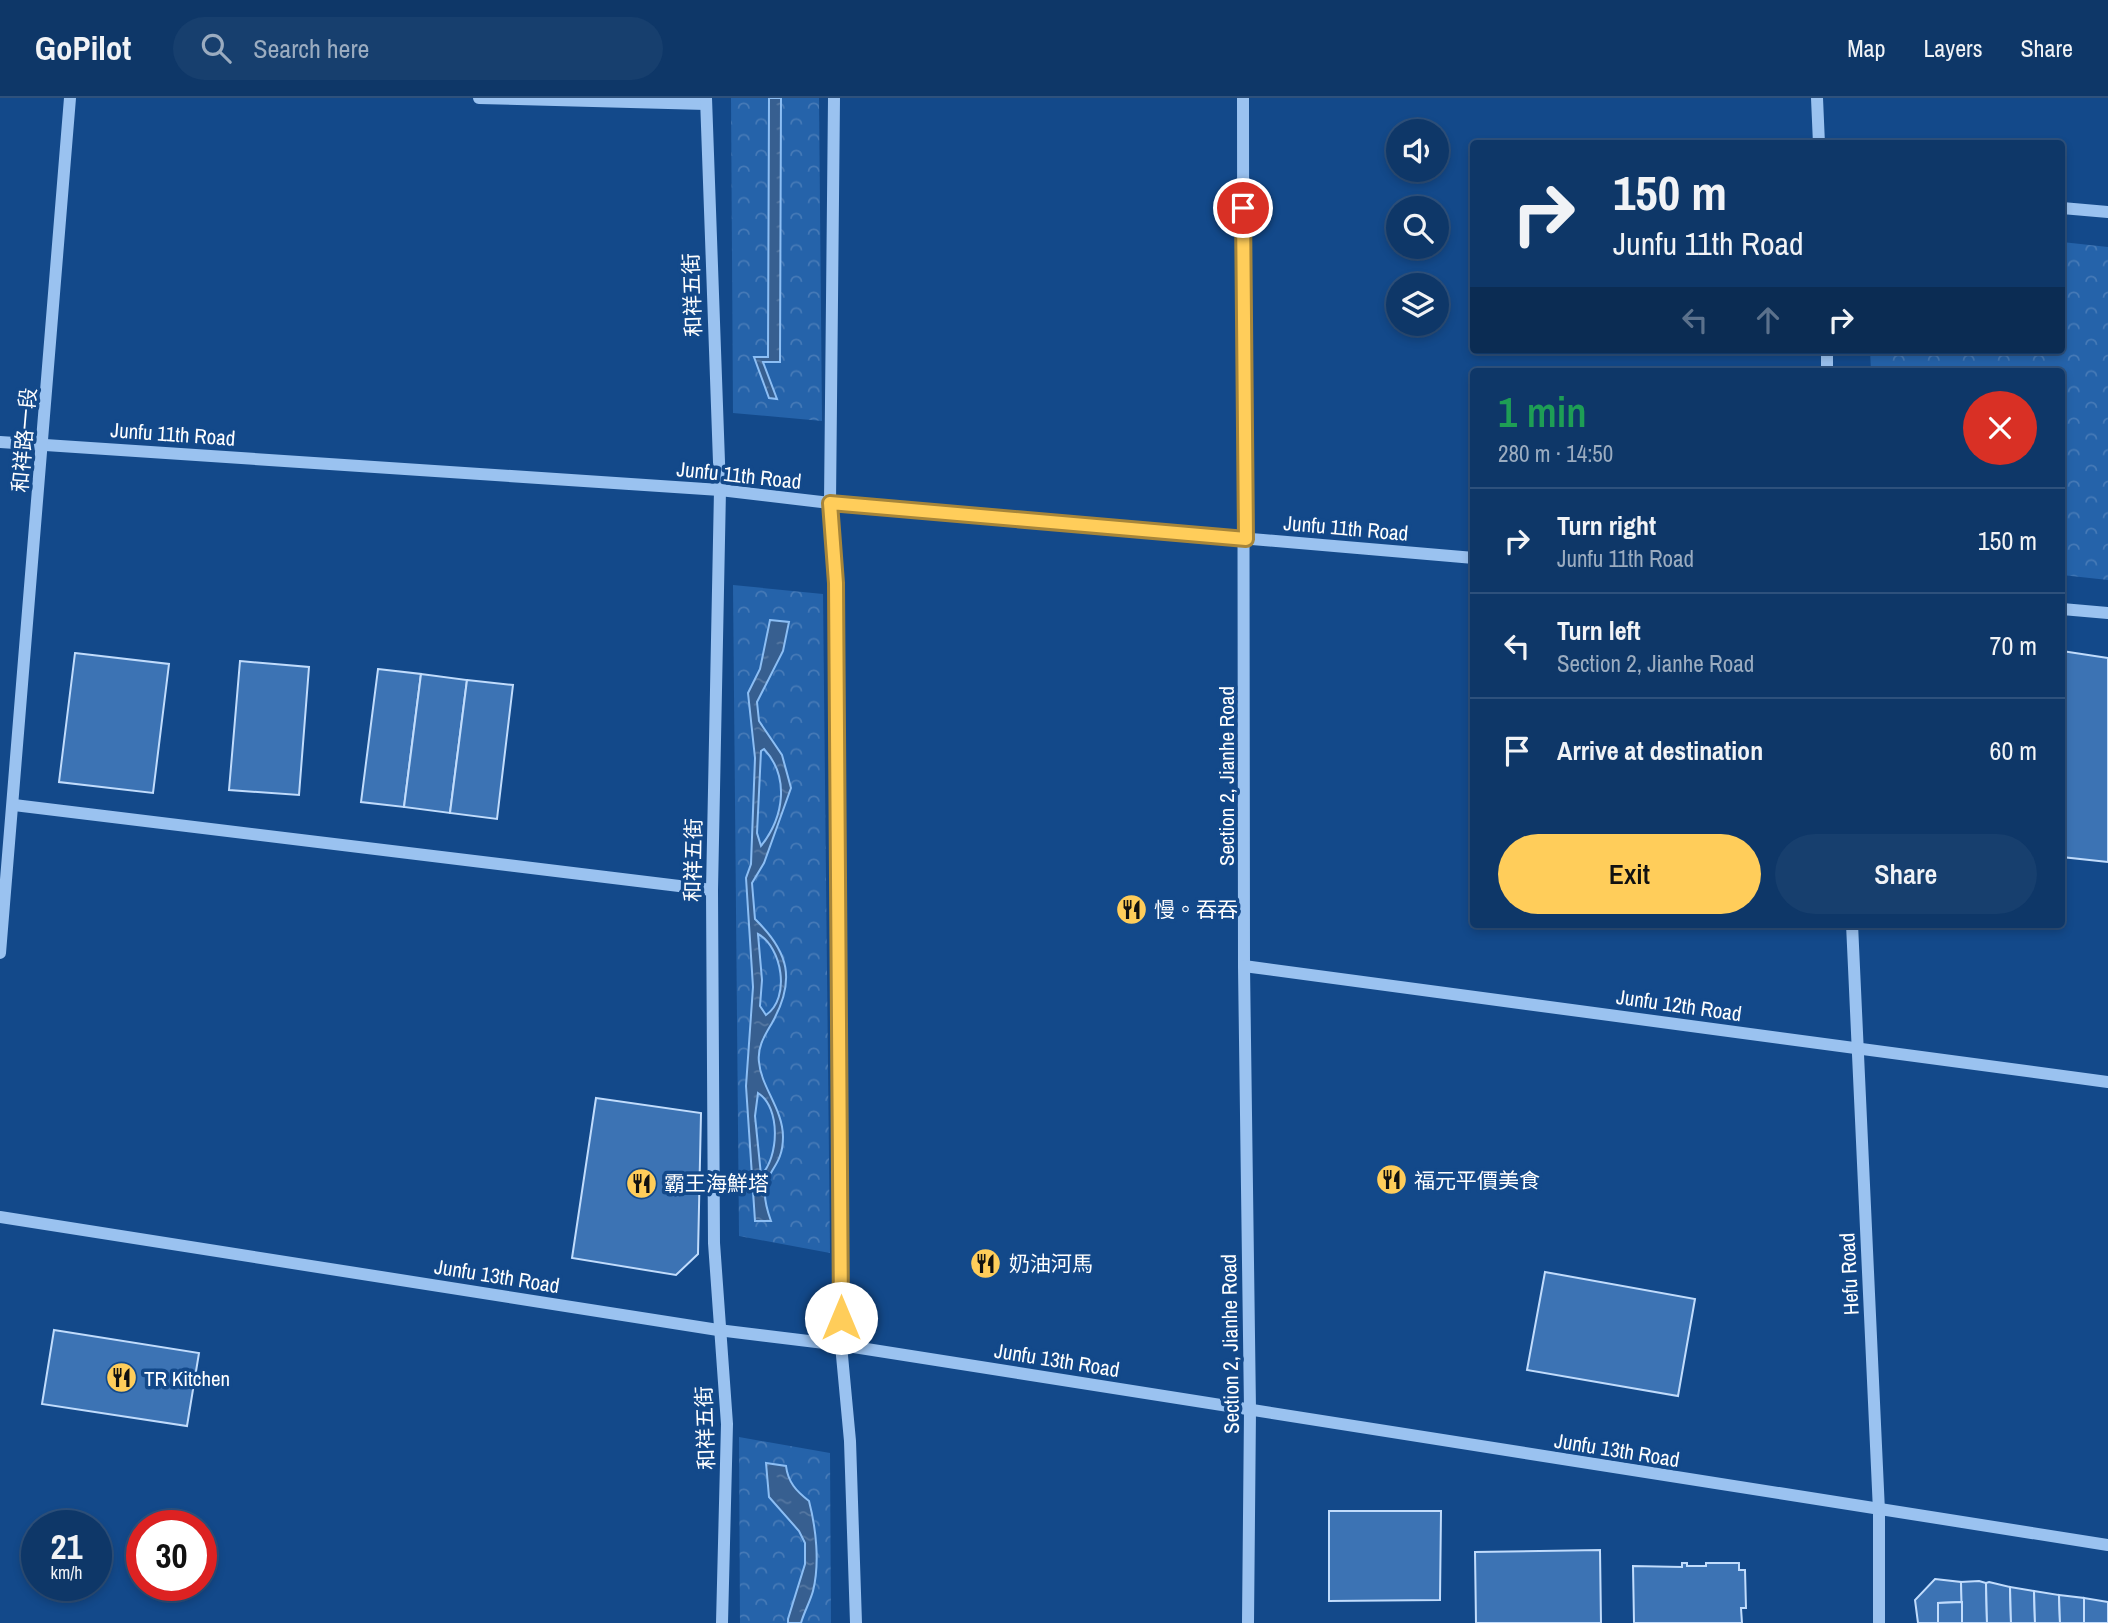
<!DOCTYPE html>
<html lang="en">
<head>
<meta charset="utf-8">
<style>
	body { margin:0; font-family:"Archivo Narrow","Noto Sans TC",sans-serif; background:#173f6e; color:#f1f3f6; height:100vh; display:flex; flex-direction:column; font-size:26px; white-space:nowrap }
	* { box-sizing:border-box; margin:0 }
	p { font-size:23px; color:#9bacc0 }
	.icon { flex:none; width:38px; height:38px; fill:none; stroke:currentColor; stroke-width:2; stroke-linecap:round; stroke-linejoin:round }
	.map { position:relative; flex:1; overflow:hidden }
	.panel { position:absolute; left:1470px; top:270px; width:595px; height:560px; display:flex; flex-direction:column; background:#0e3768; border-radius:7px; box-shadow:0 4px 10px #0003,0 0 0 2px #2e517c }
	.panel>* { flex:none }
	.top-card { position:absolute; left:1470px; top:42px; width:595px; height:214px; border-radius:7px; box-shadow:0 4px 10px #0003,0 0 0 2px #2e517c; background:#0e3768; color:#f1f3f6; overflow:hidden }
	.fabs { position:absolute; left:1386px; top:21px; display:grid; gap:14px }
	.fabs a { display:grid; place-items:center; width:63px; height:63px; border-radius:50%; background:#0e3768; box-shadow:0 4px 10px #0003,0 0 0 2px #2e517c; font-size:35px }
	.speed { position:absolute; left:21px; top:1412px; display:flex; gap:14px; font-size:35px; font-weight:700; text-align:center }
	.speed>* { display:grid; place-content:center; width:91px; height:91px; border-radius:50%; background:#0e3768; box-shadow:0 4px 10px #0003,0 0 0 2px #2e517c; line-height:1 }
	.speed small { font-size:18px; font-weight:400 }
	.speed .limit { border:10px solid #d22; background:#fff; color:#111 }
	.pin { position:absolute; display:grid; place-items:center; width:60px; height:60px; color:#fff; margin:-30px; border:4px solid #fff; border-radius:50%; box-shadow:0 2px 7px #0007 }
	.me { position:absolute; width:77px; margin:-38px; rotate:0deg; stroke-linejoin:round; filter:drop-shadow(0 0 5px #0008) }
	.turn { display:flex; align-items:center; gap:24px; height:147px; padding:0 28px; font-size:32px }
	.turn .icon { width:91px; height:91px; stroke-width:2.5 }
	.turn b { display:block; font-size:49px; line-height:60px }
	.lanes { display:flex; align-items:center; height:66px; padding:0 28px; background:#0003; justify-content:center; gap:35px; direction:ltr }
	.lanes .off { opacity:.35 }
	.round { display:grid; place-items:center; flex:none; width:74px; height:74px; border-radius:37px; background:#173f6e }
	.summary { display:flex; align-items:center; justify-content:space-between; height:119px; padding:0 28px }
	h1 { font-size:42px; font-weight:600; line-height:52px; color:#1e9e55 }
	.cta { display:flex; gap:14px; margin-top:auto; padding:14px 28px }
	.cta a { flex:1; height:80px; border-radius:42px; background:#ffcd5a; color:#111; font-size:28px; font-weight:600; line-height:80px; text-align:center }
	.cta a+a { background:#173f6e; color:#f1f3f6 }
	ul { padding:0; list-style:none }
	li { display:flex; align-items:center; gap:21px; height:105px; padding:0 28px; border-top:2px solid #2e517c }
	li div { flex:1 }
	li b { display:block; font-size:26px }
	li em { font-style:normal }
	header { display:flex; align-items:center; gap:42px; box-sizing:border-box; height:98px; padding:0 35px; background:#0e3768; border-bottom:2px solid #2e517c }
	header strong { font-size:33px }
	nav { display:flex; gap:38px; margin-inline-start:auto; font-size:24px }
	.search { width:490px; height:63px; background:#173f6e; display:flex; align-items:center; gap:18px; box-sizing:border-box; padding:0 24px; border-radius:38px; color:#9bacc0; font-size:26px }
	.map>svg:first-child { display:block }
	.forest { fill:url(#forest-crowns) }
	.water { fill:url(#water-ripples); stroke:#8cbef4; stroke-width:2; fill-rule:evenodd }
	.building { fill:#3c73b4; stroke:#c1dcfc; stroke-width:2 }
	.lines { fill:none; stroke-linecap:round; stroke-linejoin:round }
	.minor { stroke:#9ac2f0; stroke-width:12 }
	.route-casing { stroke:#a6853a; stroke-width:18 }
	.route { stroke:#ffcd5a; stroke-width:12 }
	.labels { text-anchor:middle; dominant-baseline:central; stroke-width:7; stroke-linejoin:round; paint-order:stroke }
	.street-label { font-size:21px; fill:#fff; stroke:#13498a }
	.poi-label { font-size:21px; fill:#fff; stroke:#13498a; text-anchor:start }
</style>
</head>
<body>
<header>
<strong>GoPilot</strong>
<div class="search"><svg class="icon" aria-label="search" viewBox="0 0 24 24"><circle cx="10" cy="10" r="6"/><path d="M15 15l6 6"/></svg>Search here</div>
<nav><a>Map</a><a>Layers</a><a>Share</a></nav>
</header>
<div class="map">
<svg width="2108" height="1525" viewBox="0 0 2108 1525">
	<defs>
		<pattern id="forest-crowns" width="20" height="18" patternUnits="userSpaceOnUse" patternTransform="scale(1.75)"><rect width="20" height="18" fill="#2563aa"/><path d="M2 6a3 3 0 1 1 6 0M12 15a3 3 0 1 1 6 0" fill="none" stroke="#467ab7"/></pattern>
		<pattern id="water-ripples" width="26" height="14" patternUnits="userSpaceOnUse" patternTransform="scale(1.75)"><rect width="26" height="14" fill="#375f90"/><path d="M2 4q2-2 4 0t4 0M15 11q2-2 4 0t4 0" fill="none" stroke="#5577a1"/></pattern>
	</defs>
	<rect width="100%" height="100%" fill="#13498a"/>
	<g class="forest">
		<polygon points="731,0 819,0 822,323 733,315"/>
		<polygon points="2062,144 2108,149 2108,482 2062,477 2062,273 1871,273 1870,252 2062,252"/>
		<polygon points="733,487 823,496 830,1155 739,1138"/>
		<polygon points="739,1339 830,1355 831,1525 740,1525"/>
	</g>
	<g class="water">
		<polygon points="769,0 781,0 780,264 763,264 777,301 769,300 754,259 768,259"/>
		<path d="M770,522L789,524L783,553L757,604L759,623L782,657L791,690L764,765L752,785L755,821C789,854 796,882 772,925C765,937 757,949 759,964C761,989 783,1011 783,1039C783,1079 752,1071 771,1123H755L746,988L753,889L746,780L751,766L755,660L748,595L760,571ZM764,651C790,679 784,719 761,748L757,735L761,653ZM758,836C782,849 791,900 766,917L760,908L762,882ZM758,995C781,1009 779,1060 761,1077L755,1018Z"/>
		<path d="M766,1365L786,1368C788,1384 796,1393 809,1403C816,1430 820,1465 813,1493C810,1504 804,1514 801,1525H788V1521L805,1466V1445L799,1433L769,1399Z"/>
	</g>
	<g class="building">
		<polygon points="2062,553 2108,560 2108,764 2062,759"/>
		<polygon points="75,555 169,566 153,695 59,684"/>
		<polygon points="240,563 309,569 299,697 229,692"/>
		<polygon points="378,571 421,576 404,709 361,704"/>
		<polygon points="421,576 467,582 450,715 404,709"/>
		<polygon points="467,582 513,587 497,721 450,715"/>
		<polygon points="596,1000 701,1015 698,1156 676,1177 572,1160"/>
		<polygon points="1545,1174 1695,1201 1678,1298 1527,1272"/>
		<polygon points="54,1232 199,1255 187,1328 42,1306"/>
		<polygon points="1329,1413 1441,1413 1440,1502 1329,1503"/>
		<polygon points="1600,1452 1601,1525 1476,1525 1475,1454"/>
		<polygon points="1682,1465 1687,1465 1687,1468 1706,1468 1706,1465 1739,1465 1739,1472 1745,1472 1746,1510 1741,1510 1742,1525 1634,1525 1633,1468 1682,1469"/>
		<polygon points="1935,1481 1961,1484 1962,1504 1938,1505 1938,1525 1918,1525 1915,1502"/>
		<polygon points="1979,1483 1986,1485 1987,1525 1962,1525 1961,1484"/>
		<polygon points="1989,1484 2010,1489 2011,1525 1987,1525 1986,1485"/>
		<polygon points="2010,1489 2034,1493 2035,1525 2011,1525"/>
		<polygon points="2034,1493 2059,1497 2060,1525 2035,1525"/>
		<polygon points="2059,1497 2084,1500 2084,1525 2060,1525"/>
		<polygon points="2084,1500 2108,1504 2108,1525 2084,1525"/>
		<polygon points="1962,1504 1962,1525 1938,1525 1938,1505"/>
	</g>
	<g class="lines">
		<g class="minor">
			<polyline points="479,0 706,6"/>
			<polyline points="706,0 720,392 712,792 714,1145 727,1326 722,1525"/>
			<polyline points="834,0 830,405 836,485 841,1247 850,1343 856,1525"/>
			<polyline points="1243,0 1244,868 1250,1312 1248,1525"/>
			<polyline points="1817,0 1819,46"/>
			<polyline points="2062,110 2108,114"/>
			<polyline points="1827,252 1827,273"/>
			<polyline points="0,344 720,392 830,405 1474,460"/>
			<polyline points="2062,511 2108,515"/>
			<polyline points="14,707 712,792"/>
			<polyline points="1852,826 1879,1413 1879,1525"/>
			<polyline points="0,855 70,0"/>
			<polyline points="1244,868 2108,984"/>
			<polyline points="0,1119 718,1232 841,1247 2108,1447"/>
		</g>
	</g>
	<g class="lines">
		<defs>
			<polyline id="route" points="841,1220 836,485 830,405 1246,441 1243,110"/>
		</defs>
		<use href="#route" class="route-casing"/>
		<use href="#route" class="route"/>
	</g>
	<defs>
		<symbol id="restaurant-disc" viewBox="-11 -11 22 22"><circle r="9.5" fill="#ffcd5a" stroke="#13498a"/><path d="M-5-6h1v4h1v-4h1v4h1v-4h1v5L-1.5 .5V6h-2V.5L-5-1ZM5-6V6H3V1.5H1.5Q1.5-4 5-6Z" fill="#111"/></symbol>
	</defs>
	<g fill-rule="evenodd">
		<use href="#restaurant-disc" x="1114" y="794" width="35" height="35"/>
		<use href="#restaurant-disc" x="1374" y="1064" width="35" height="35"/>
		<use href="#restaurant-disc" x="624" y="1068" width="35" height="35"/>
		<use href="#restaurant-disc" x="968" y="1148" width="35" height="35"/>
		<use href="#restaurant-disc" x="104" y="1262" width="35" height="35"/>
	</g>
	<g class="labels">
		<g class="street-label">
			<text transform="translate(692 197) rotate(-92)">和祥五街</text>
			<text transform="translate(173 336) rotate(4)">Junfu 11th Road</text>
			<text transform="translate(24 342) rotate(-85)">和祥路一段</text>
			<text transform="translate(739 377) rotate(6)">Junfu 11th Road</text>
			<text transform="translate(1346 430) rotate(5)">Junfu 11th Road</text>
			<text transform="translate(1226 678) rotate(-90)">Section 2, Jianhe Road</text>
			<text transform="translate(693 762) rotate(-89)">和祥五街</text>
			<text transform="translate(1679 907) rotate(8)">Junfu 12th Road</text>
			<text transform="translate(1849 1176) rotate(-93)">Hefu Road</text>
			<text transform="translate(497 1178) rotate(9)">Junfu 13th Road</text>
			<text transform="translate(1230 1246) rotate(-91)">Section 2, Jianhe Road</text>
			<text transform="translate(1057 1262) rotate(9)">Junfu 13th Road</text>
			<text transform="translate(705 1330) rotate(-92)">和祥五街</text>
			<text transform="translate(1617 1352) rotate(9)">Junfu 13th Road</text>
		</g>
		<g class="poi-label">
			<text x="1154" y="811">慢。吞吞</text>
			<text x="1414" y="1082">福元平價美食</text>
			<text x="664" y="1085">霸王海鮮塔</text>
			<text x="1009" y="1165">奶油河馬</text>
			<text x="144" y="1280">TR Kitchen</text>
		</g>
	</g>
</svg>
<div class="fabs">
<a><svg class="icon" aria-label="sound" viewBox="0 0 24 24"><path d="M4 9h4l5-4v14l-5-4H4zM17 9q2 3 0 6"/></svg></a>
<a><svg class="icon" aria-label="search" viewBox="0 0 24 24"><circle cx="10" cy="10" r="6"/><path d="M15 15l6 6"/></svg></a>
<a><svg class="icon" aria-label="layers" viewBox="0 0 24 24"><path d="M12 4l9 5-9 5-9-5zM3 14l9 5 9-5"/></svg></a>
</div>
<div class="speed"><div>21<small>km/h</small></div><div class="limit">30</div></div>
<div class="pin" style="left:1243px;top:110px;background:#d93025"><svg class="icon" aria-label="arrive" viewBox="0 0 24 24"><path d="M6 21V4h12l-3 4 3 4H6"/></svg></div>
<svg class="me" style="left:841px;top:1220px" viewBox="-20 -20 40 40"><circle r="19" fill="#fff"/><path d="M0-13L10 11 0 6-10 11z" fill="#ffcd5a"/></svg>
<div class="top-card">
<div class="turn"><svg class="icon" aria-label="right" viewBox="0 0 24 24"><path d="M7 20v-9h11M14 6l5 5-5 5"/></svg><div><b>150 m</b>Junfu 11th Road</div></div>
<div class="lanes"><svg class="icon off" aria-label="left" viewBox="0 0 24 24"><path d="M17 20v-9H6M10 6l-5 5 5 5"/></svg><svg class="icon off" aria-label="ahead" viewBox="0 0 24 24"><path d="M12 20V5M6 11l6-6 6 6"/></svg><svg class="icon" aria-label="right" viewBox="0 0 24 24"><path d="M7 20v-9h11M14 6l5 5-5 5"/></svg></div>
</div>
<section class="panel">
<div class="summary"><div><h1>1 min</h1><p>280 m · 14:50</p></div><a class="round" style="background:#d93025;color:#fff"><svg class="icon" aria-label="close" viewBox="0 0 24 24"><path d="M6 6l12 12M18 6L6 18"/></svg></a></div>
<ul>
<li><svg class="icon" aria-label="right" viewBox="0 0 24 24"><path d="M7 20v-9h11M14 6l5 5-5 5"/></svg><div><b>Turn right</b><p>Junfu 11th Road</p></div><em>150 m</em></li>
<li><svg class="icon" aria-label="left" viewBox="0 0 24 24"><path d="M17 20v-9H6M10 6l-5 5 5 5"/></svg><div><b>Turn left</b><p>Section 2, Jianhe Road</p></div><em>70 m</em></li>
<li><svg class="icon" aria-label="arrive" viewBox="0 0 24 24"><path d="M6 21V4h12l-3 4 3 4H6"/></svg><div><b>Arrive at destination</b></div><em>60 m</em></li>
</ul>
<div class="cta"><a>Exit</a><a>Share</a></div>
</section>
</div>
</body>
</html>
